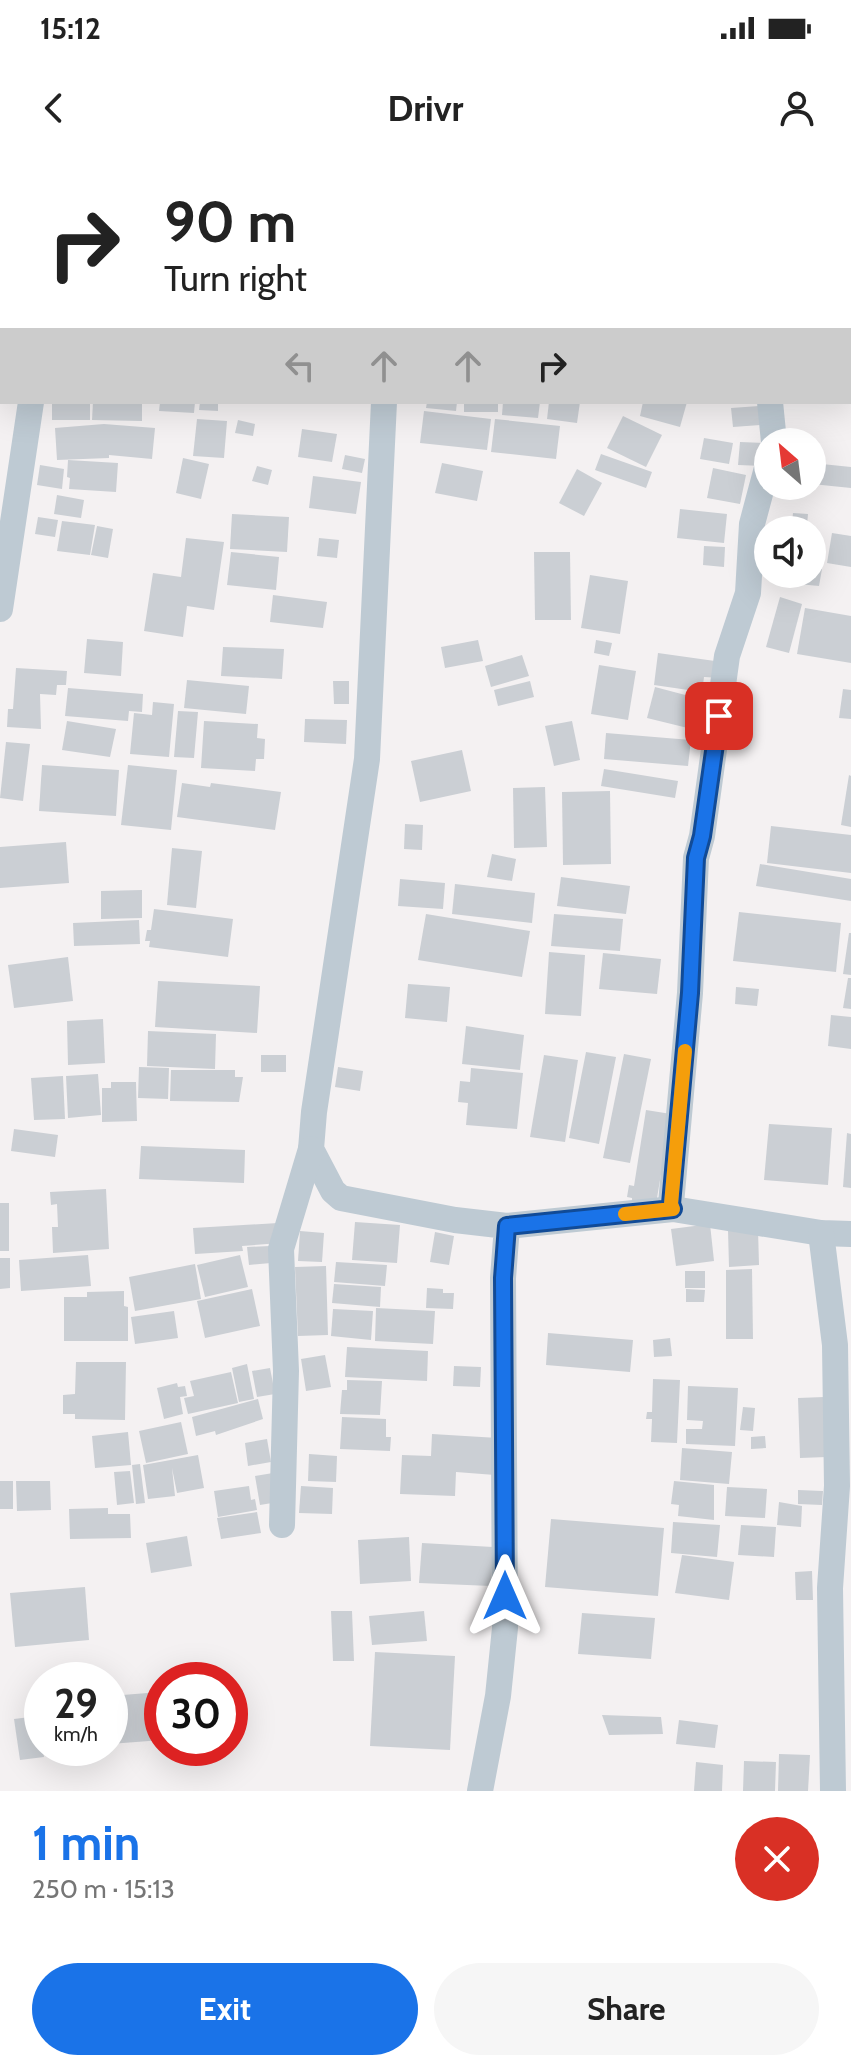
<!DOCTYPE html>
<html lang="en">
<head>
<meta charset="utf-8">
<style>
	body { margin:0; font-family:Cabin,sans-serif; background:#f6f6f6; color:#222; height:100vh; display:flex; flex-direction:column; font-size:30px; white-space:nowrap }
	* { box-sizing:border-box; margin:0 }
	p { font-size:26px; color:#767676 }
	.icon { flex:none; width:44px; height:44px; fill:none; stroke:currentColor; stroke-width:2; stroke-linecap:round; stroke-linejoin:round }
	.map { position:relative; height:1631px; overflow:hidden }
	.panel { display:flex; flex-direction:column; background:#fff; flex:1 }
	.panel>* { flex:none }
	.hud { position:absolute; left:0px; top:0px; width:852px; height:244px; box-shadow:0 8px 32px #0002; background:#fff; color:#222; overflow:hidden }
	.needle { width:52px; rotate:332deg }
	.controls { position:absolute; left:754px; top:268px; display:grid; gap:16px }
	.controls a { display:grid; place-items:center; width:72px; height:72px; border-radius:50%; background:#fff; box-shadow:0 8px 32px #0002; font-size:40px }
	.speed { position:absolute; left:24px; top:1502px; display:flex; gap:16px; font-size:40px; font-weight:700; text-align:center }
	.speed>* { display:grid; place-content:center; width:104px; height:104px; border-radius:50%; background:#fff; box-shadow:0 8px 32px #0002; line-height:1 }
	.speed small { font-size:20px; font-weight:400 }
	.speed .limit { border:12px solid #d22; background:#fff; color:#111 }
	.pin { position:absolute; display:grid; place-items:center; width:68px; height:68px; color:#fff; margin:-34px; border-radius:16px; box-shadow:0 4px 12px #0006 }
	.me { position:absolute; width:88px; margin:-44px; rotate:0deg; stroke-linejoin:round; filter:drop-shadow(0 0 6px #0008) }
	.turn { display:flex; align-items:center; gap:28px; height:168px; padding:0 32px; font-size:36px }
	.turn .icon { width:104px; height:104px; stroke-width:2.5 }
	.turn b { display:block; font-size:56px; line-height:68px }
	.lanes { display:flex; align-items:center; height:76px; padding:0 32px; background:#0003; justify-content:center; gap:40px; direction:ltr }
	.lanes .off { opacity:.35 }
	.round { display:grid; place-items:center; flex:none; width:84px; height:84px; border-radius:42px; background:#f6f6f6 }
	.head { display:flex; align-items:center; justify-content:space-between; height:136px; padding:0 32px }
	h1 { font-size:48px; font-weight:700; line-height:60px; color:#1a73e8 }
	.action { display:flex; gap:16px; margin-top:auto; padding:16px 32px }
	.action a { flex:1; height:92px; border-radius:48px; background:#1a73e8; color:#fff; font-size:32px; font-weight:700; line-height:92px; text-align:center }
	.action a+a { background:#f6f6f6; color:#222 }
	.status { display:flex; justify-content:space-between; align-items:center; height:56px; padding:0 40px; background:#fff; direction:ltr }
	.status svg { height:22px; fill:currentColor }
	header { display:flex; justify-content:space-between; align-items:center; height:104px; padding:0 32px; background:#fff; font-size:36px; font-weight:700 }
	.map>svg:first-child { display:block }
	.building { fill:#cbcfd4 }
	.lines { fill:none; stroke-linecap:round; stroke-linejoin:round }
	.street { stroke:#becad3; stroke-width:26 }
	.route-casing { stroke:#114b97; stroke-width:20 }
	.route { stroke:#1a73e8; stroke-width:14 }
	.slow { stroke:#f59e0b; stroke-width:14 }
</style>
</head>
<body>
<div class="status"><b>15:12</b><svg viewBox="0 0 49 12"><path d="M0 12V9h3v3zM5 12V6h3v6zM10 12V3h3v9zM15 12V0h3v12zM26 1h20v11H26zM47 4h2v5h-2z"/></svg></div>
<header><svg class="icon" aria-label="back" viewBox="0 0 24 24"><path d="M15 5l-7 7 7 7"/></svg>Drivr<svg class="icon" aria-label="person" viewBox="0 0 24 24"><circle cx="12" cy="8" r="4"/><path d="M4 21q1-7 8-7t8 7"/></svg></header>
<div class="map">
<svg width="851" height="1631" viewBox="0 0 851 1631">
	<rect width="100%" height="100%" fill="#f4f1f2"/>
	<g class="building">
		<rect x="52" y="242" width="38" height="18"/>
		<polygon points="93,242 142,242 142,261 92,260"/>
		<polygon points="160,242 195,242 194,253 159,251"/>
		<polygon points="200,242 218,242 218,251 199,250"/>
		<polygon points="427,242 457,242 456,251 426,248"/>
		<rect x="464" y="242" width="34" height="10"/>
		<polygon points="503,242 540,242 538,258 502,255"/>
		<polygon points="549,242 580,242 577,263 547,259"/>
		<polygon points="643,242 687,242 680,267 640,256"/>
		<polygon points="759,246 760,265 733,267 731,248"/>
		<polygon points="424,251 491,259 487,290 420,283"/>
		<polygon points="623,256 662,275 646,307 607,288"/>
		<polygon points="197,259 227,261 224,298 193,296"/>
		<polygon points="495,259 560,266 556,299 491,292"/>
		<polygon points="238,260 255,264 253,276 235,273"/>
		<polygon points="104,264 155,268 152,299 109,295 109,298 57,300 55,268"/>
		<polygon points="302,269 337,274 332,302 298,297"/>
		<polygon points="704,278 733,283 729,304 700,299"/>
		<polygon points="740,282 764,283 763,306 738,305"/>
		<polygon points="601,294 652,312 646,328 595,310"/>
		<polygon points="345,295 365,299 362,313 342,309"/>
		<polygon points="183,298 209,304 201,339 176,333"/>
		<polygon points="68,300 118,303 116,332 69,329 70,318 67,317"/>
		<polygon points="442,303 483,311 477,341 435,333"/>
		<polygon points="812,303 851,307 851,328 812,324"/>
		<polygon points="40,305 64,309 62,329 37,325"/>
		<polygon points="257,306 272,310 268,325 252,321"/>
		<polygon points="713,308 746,315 740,344 707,338"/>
		<polygon points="577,309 602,323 584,356 559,343"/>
		<polygon points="313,316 361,322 356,354 309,348"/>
		<polygon points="57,335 84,340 81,358 54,354"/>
		<polygon points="680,349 727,354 724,383 677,378"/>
		<polygon points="793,353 808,354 807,365 792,363"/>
		<polygon points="232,354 289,357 287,392 230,389"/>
		<polygon points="38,357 58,360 55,377 35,374"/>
		<polygon points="62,361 95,365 90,395 57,391"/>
		<polygon points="97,366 113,369 108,398 91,395"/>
		<polygon points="832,373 851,376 851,407 827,403"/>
		<polygon points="186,378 224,382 214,450 187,446 183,477 144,471 153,413 181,417"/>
		<polygon points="319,378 339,380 337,398 317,396"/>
		<polygon points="704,386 725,387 724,407 703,405"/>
		<polygon points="231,392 279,397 276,430 227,425"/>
		<polygon points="534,392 570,392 571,460 535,460"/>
		<polygon points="812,408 822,409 819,426 798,424 800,414 812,414"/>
		<polygon points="590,415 628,421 620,474 581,468"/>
		<polygon points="273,435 327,442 323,468 270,462"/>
		<polygon points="780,437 802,444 789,493 766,487"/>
		<polygon points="805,448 851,456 851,503 797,494"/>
		<polygon points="87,479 123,482 121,516 84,513"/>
		<polygon points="478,480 483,501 445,508 441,487"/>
		<polygon points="596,480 612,483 609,496 594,493"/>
		<polygon points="223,487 284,489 282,519 221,516"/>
		<polygon points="658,493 722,502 720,518 704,517 702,532 654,525"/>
		<polygon points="522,495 529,516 491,527 485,506"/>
		<polygon points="599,505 636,511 628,560 591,554"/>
		<polygon points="16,508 67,511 66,525 57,525 56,535 40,534 41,569 7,567 8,549 13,549"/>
		<polygon points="187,520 249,526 246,554 184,548"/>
		<polygon points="333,521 349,521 349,544 334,544"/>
		<polygon points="530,521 534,537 498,546 494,530"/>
		<polygon points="655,527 708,541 700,571 647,558"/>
		<polygon points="68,528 143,534 142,552 129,551 128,561 65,556"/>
		<polygon points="843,529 851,530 851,559 839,558"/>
		<polygon points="153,542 174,544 169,597 130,594 134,553 152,555"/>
		<polygon points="178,551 198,552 194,598 174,597"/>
		<polygon points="305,559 347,560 346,584 304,582"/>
		<polygon points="67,561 116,569 110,597 62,590"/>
		<polygon points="204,561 258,564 257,578 265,579 264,599 256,599 255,611 201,608"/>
		<polygon points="572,561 580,600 554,606 545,566"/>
		<polygon points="606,573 691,580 688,606 604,599"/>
		<polygon points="6,582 30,584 23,641 0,638"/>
		<polygon points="462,590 471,631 420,642 411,601"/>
		<polygon points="42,605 119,610 116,656 39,651"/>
		<polygon points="128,605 177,610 171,670 121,665"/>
		<polygon points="604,609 678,621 675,638 601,626"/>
		<polygon points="849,615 851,616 851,667 841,665"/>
		<polygon points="182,623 210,627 211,623 281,632 275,670 177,657"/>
		<polygon points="545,627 547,687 514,688 513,628"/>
		<polygon points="610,631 611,704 563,705 562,632"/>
		<polygon points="405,664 423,665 422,690 404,689"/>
		<polygon points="771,666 851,675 851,713 767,703"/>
		<polygon points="66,682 69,723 0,728 0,687"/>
		<polygon points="172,688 202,691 196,748 167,745"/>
		<polygon points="492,694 516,699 512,721 487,717"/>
		<polygon points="760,704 851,719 851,741 756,726"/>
		<polygon points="561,717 630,726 626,754 557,746"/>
		<polygon points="400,719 445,723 443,749 398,746"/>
		<polygon points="455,724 535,733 532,763 452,754"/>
		<polygon points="142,730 142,758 101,759 101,731"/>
		<polygon points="154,749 233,759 228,797 149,787 150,781 145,781 147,770 151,770"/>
		<polygon points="739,752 841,763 836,812 733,801"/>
		<polygon points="426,754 530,771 522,817 418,800"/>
		<polygon points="554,754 623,759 620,791 551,786"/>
		<polygon points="139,760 140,784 74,786 73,763"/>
		<polygon points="849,773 851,773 851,815 843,814"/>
		<polygon points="549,792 585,795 581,856 545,854"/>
		<polygon points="603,793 661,799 657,834 599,829"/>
		<polygon points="68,797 73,841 14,848 8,805"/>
		<polygon points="848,818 851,818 851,849 843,848"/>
		<polygon points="158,821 260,826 257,873 155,867"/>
		<polygon points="408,824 450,827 447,862 405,858"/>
		<polygon points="736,827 759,829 757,846 735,844"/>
		<polygon points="831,855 851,857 851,889 828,886"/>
		<polygon points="103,859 105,903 68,905 67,861"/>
		<polygon points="466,866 524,875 520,910 462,904"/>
		<polygon points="148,871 216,874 215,909 147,906"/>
		<polygon points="586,892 616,897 599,984 569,978"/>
		<polygon points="624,894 651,899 630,1003 603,998"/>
		<rect x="261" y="895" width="25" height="17"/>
		<polygon points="544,895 578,900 565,982 530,977"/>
		<polygon points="139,907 169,908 168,939 138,938"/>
		<polygon points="338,907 363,911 360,931 335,927"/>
		<polygon points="471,908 523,913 517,969 466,965 468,943 458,942 460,921 470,922"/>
		<polygon points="171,910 235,910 235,917 243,917 239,942 170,941"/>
		<polygon points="98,914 101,955 68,958 66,916"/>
		<polygon points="63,916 65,959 34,960 31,918"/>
		<polygon points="111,922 136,922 137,961 102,962 102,928 111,928"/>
		<polygon points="646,950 671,954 656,1044 632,1040 632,1038 627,1037 629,1025 634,1026"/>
		<polygon points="769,964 832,968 828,1025 764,1020"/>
		<polygon points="14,969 58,975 55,997 11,991"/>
		<polygon points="847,973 851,974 851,1028 843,1027"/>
		<polygon points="141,986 245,990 244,1023 139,1019"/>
		<polygon points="106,1029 109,1089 53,1093 52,1067 58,1067 57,1044 51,1045 50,1032"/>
		<rect x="0" y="1043" width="9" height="48"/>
		<polygon points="355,1062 400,1065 397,1103 352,1100"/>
		<polygon points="278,1063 280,1083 242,1086 243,1091 195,1094 193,1068"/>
		<polygon points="710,1064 714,1101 676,1106 671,1069"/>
		<polygon points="758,1069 759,1105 729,1107 728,1070"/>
		<polygon points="300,1071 324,1073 322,1102 298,1101"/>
		<polygon points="435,1072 454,1076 449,1105 430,1102"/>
		<polygon points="270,1086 271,1103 249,1105 247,1087"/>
		<polygon points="88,1095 91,1126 21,1131 19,1100"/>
		<polygon points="240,1095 248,1127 205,1137 197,1105"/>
		<polygon points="0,1098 10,1098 10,1128 0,1129"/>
		<polygon points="336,1102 387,1105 385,1126 334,1122"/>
		<polygon points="195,1104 201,1139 135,1151 129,1117"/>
		<polygon points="326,1106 328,1175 298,1176 295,1107"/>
		<polygon points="752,1109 753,1179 726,1179 726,1110"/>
		<rect x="685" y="1111" width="20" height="17"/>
		<polygon points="334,1124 381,1127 380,1147 332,1143"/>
		<polygon points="427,1128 443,1129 443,1133 454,1133 453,1149 426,1148"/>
		<polygon points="252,1129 260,1166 205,1178 197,1141"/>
		<polygon points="686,1129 705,1130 704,1142 686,1142"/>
		<polygon points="124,1131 124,1146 128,1147 128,1181 64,1181 64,1137 87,1137 87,1132"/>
		<polygon points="376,1148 435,1151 433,1184 375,1181"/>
		<polygon points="333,1149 373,1151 371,1180 331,1176"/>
		<polygon points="174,1151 178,1178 135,1184 131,1157"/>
		<polygon points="548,1173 633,1180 630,1212 546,1205"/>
		<polygon points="670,1178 672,1196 654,1197 653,1180"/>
		<polygon points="347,1187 428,1191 427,1221 345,1217"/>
		<polygon points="325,1195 331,1227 306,1231 301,1199"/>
		<polygon points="76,1202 126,1202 125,1260 75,1259 75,1254 63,1254 63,1235 75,1234"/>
		<polygon points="247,1204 254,1239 239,1242 232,1208"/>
		<polygon points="454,1206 481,1207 480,1227 453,1226"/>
		<polygon points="270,1208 275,1234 257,1237 252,1211"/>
		<polygon points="231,1212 238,1243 188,1254 184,1238 194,1236 190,1221"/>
		<polygon points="653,1219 680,1220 677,1283 651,1282 652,1259 646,1259 647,1252 652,1252"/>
		<polygon points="347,1220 382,1221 380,1255 340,1254 342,1230 347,1230"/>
		<polygon points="177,1223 178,1227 185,1226 187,1236 180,1237 183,1254 164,1259 157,1228"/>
		<polygon points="688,1226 738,1228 735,1286 686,1284 686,1269 702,1269 703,1261 687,1260"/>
		<polygon points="824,1237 827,1297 800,1298 798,1238"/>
		<polygon points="258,1239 263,1259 216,1275 215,1271 196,1276 192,1257"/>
		<polygon points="743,1247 755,1248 753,1271 740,1270"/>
		<polygon points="342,1257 386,1259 386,1277 391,1277 390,1291 340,1289"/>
		<polygon points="181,1262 188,1294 146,1303 139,1271"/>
		<polygon points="128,1272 131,1305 95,1308 92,1276"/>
		<polygon points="432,1274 498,1278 495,1315 456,1312 455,1336 400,1334 402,1295 431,1296"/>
		<polygon points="765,1276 766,1288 751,1289 751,1277"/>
		<polygon points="267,1279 271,1302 248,1306 245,1283"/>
		<polygon points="682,1288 732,1292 729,1324 680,1320"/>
		<polygon points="309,1294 337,1296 336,1322 308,1321"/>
		<polygon points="198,1295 204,1328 177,1333 172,1308 175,1336 148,1339 143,1305"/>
		<polygon points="140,1304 145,1343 136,1344 132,1305"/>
		<polygon points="130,1311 134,1343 117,1345 114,1312"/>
		<polygon points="273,1313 278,1342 260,1345 255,1316"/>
		<rect x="0" y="1321" width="13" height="28"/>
		<polygon points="16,1321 50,1321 51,1350 17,1351"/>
		<polygon points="674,1321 714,1325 714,1360 678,1356 679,1345 671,1344"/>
		<polygon points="249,1326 251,1340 255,1339 257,1350 218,1357 214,1331"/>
		<polygon points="301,1326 333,1328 332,1354 299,1353"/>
		<polygon points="727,1327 767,1329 765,1358 725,1356"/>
		<polygon points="798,1330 823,1331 822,1345 798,1344"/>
		<polygon points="779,1342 802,1346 801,1367 777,1365"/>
		<polygon points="108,1348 108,1354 130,1354 131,1378 70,1379 69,1349"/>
		<polygon points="257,1352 261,1373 221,1379 217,1358"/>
		<polygon points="551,1359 664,1368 658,1436 545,1427"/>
		<polygon points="673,1362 720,1365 717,1397 671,1393"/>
		<polygon points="741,1365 776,1367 774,1397 738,1395"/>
		<polygon points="187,1376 192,1406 151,1413 146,1383"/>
		<polygon points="409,1377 411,1421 360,1424 358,1380"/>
		<polygon points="422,1383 493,1387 491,1426 419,1423"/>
		<polygon points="682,1395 734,1402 729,1440 675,1433"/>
		<polygon points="812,1411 813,1440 796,1440 795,1412"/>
		<polygon points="85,1427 89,1480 15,1487 10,1433"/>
		<polygon points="331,1451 352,1451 354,1501 333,1501"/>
		<polygon points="424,1451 427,1481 372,1485 369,1456"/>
		<polygon points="582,1453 655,1458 651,1499 578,1494"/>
		<polygon points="375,1492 455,1496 450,1590 370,1586"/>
		<polygon points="160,1532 162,1580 110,1584 110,1536"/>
		<polygon points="602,1555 661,1557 663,1574 609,1575"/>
		<polygon points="38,1556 44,1597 20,1600 14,1559"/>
		<polygon points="679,1560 718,1565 715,1588 676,1584"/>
		<polygon points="779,1594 810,1595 808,1631 778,1631"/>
		<polygon points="744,1601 776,1602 775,1631 743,1631"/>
		<polygon points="696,1602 723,1605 722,1631 694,1631"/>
	</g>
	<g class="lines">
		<g class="street">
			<polyline points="336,0 336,2"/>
			<polyline points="0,132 2,132"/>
			<polyline points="384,242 367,599 314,952 311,989 333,1031 341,1038 455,1060 507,1066 503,1118 505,1468 498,1536 480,1631"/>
			<polyline points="770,242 774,282"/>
			<polyline points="0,449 31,242"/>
			<polyline points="673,1049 671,1044 690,833 696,698 702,676 727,496 748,433 752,364 768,304"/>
			<polyline points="507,1066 673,1049 821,1073 851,1074"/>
			<polyline points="821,1073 835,1185 837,1326 830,1428 833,1631"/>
			<polyline points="282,1365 286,1211 281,1089 311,989"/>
		</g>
	</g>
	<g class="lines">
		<defs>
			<polyline id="route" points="505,1436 503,1118 507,1066 673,1049 671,1044 690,833 696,698 702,676 719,556"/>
		</defs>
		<use href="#route" class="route-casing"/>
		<use href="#route" class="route"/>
		<polyline class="slow" points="625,1054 673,1049 671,1044 685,891"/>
	</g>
</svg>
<div class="controls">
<a><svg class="needle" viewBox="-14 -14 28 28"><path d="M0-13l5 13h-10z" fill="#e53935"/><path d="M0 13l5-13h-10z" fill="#767676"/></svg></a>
<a><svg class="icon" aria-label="sound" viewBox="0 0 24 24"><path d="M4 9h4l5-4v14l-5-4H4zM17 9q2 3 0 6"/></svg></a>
</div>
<div class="speed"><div>29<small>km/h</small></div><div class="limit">30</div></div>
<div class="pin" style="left:719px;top:556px;background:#d93025"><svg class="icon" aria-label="arrive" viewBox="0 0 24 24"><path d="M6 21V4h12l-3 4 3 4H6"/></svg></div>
<svg class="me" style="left:505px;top:1436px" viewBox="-20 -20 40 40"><path d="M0-17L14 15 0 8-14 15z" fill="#1a73e8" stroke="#fff" stroke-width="4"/></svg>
<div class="hud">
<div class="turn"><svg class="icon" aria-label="right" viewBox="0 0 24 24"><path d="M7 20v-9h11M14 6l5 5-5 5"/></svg><div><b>90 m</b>Turn right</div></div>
<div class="lanes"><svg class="icon off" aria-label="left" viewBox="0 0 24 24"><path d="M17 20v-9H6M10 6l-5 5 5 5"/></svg><svg class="icon off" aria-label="ahead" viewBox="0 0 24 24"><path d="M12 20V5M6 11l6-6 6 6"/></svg><svg class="icon off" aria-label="ahead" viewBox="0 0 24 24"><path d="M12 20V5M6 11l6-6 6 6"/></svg><svg class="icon" aria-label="right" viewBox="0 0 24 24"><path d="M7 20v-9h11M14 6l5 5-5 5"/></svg></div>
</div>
</div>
<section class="panel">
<div class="head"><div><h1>1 min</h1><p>250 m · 15:13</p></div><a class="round" style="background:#d93025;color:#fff"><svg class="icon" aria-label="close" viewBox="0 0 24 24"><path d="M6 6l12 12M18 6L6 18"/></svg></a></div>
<div class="action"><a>Exit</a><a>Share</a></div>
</section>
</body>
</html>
